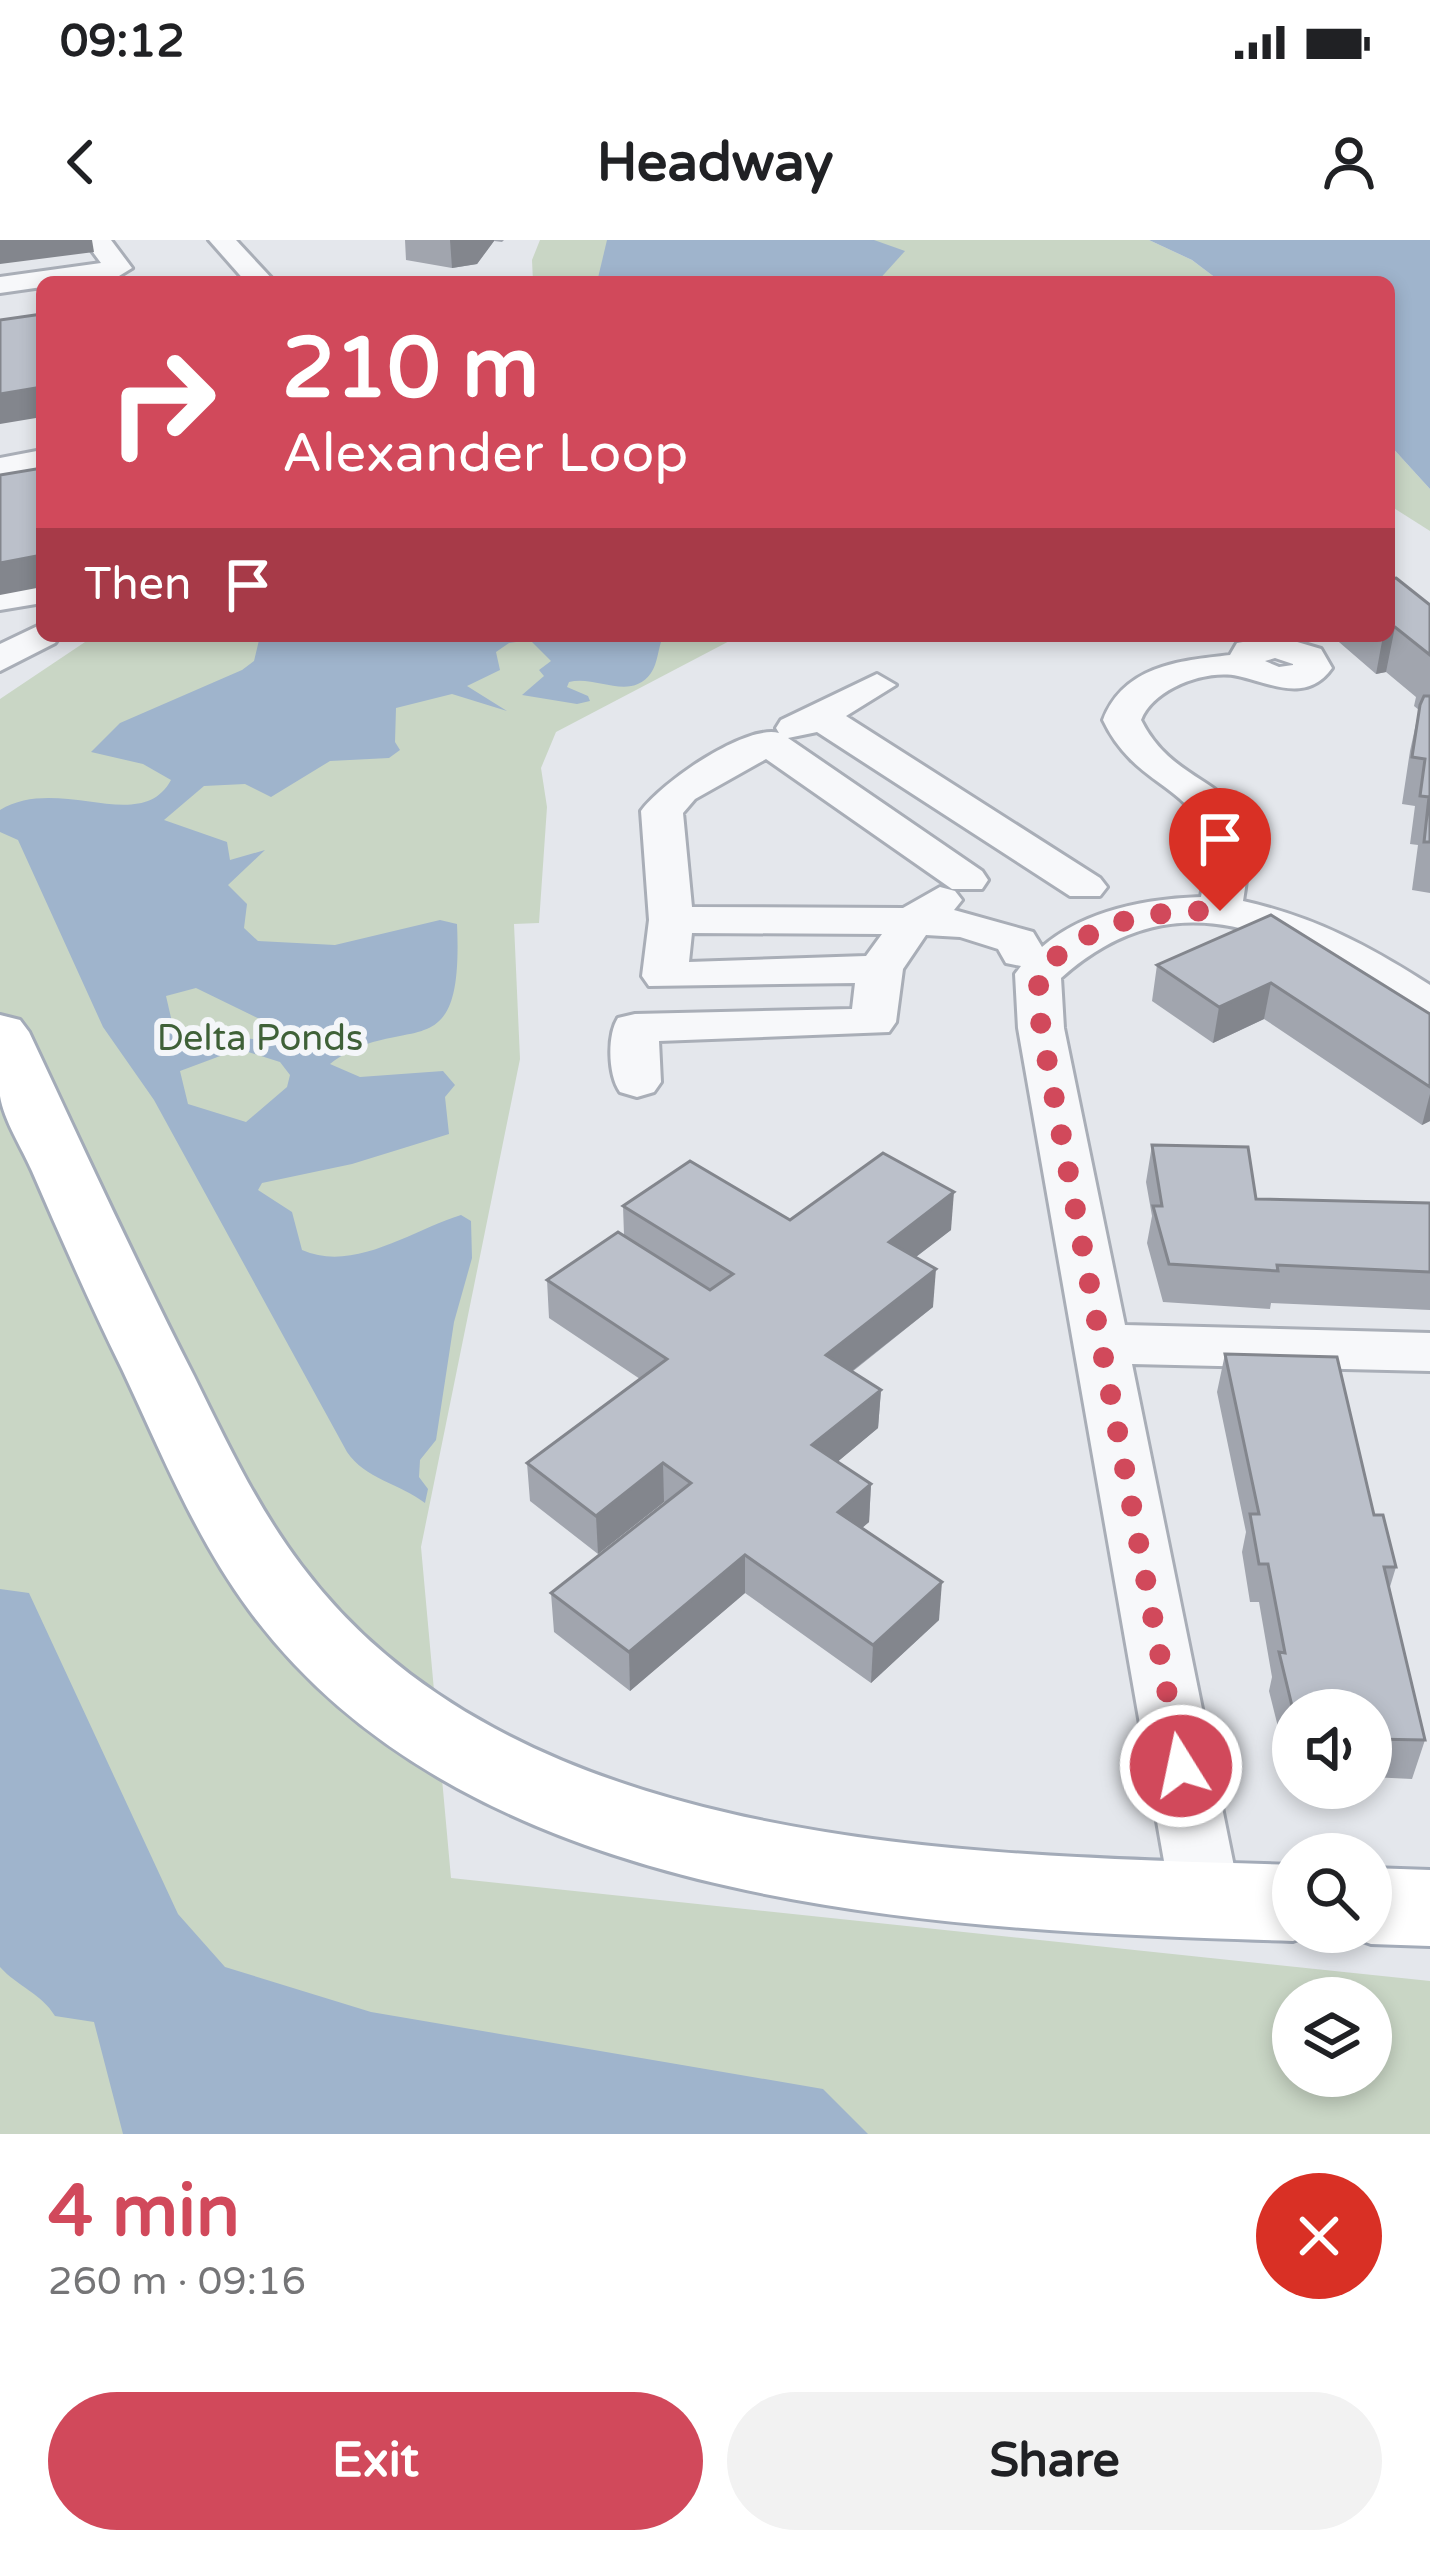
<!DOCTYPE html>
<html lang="en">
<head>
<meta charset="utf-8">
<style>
	body { margin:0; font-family:"Varela Round",sans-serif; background:#f2f2f2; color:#202124; height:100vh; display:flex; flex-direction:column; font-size:45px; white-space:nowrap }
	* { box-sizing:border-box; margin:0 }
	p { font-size:39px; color:#757577 }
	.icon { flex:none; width:66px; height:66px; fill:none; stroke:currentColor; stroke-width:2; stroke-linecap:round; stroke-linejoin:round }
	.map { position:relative; height:1894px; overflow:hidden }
	.drawer { display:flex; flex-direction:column; background:#fff; flex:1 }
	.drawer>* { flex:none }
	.guide { position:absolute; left:36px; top:36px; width:1359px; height:366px; border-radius:18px; box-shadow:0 6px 18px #0003; background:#d1495b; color:#fff; overflow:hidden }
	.controls { position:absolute; left:1272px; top:1449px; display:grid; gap:24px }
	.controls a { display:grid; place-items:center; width:120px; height:120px; border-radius:50%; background:#fff; box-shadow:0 6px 18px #0003; font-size:60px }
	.pin { position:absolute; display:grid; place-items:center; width:102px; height:102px; color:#fff; margin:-123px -51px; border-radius:50% 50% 50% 0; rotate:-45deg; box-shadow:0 0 12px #0007 }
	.pin .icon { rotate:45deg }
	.me { position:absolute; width:132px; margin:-66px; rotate:350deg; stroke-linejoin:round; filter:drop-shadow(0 0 9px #0008) }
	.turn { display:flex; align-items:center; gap:42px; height:252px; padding:0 48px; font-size:54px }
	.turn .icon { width:156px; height:156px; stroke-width:2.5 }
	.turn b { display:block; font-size:84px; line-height:102px }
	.then { display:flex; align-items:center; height:114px; padding:0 48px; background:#0003; gap:24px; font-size:45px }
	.round { display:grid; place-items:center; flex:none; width:126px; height:126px; border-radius:63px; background:#f2f2f2 }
	.summary { display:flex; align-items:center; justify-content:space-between; height:204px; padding:0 48px }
	h1 { font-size:72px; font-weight:700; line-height:90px; color:#d1495b }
	.action { display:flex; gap:24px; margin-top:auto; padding:24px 48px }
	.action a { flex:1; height:138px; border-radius:72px; background:#d1495b; color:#fff; font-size:48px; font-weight:700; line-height:138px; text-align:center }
	.action a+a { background:#f2f2f2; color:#202124 }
	.status { display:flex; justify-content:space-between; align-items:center; height:84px; padding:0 60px; background:#fff; direction:ltr }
	.status svg { height:33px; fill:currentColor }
	header { display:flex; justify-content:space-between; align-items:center; height:156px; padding:0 48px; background:#fff; font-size:54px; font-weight:700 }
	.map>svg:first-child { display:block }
	.green { fill:#c9d6c5; fill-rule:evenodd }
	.water { fill:#9fb4cc; fill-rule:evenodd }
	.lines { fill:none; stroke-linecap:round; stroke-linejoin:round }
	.minor-casing { stroke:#a9aeb7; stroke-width:6 }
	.major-casing { stroke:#a3abb8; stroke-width:6 }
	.minor { fill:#f7f8fa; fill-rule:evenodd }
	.major { fill:#fff; fill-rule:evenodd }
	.wall { fill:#a1a5ae }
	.shaded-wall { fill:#83868d }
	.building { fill:#bbc0ca; stroke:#83868d; stroke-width:3 }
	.route { stroke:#d1495b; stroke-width:21; stroke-dasharray:0 37.8 }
	.labels { text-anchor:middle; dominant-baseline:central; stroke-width:12; stroke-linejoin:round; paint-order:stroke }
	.park-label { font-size:36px; fill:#3f6138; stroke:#f4f6f9 }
</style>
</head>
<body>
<div class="status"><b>09:12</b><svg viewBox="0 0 49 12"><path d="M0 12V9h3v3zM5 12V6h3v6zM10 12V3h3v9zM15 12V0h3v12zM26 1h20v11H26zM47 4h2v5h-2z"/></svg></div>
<header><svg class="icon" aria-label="back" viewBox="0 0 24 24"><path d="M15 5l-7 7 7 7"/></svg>Headway<svg class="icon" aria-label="person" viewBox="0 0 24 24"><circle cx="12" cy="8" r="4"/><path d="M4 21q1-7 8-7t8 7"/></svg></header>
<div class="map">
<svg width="1430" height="1894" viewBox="0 0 1430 1894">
	<rect width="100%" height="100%" fill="#e4e7ec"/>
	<g class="green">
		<polygon points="540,0 1149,0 1192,20 1221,42 533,42 532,20"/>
		<polygon points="1389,204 1430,249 1430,291 1389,265"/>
		<path d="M94,396H739L556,492L541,528L547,567L539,683L514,684L520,819L421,1307L451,1638L1430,1741V1894H0V459ZM1293,1758H1371V1836H1293Z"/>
	</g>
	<g class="water">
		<polygon points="607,0 874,0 905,11 877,42 597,42"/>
		<polygon points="1149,0 1430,0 1430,249 1389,204 1389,42 1221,42 1192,20"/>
		<path d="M260,396H663C658,408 658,423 651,433C630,462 597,435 569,442L567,447L588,456L590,461L577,464L522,455L544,436L539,430L551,421L530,400L509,403L496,412L500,430L467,446L507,471L452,454L396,468L395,502L400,510L389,518L330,521L271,557L245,544L204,546L164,580L227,602L230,620L265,610L228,645L247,664L244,688L258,701L335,705L440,680L457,684C464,837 405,767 330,824L360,837L443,831L455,845L445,857L449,894L352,924L262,943L258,950L292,972L302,1010C354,1033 412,990 461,975L471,981L472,1018L454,1082L436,1200L420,1220L419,1237L428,1249L425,1263C399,1243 365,1239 347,1212L154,860L103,787L18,600L0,592V570C59,534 141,596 171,540L143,524L91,512L120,483L242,430L254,421ZM196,748L274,786L264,800L181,793L172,782L166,756ZM239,809L280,822L290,835L287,847L246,882L188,864L180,831Z"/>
		<path d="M0,1349L29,1353L178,1674L225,1727L371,1772L823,1849L868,1894H123L94,1782L55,1776C41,1753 18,1747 0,1727Z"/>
	</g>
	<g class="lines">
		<defs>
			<g id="minor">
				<polygon points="84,0 111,0 132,28 119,36 42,42 42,47 0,53 0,37 101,23"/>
				<polygon points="209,0 236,0 275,42 246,42"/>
				<polygon points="42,210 42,230 0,238 0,218"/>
				<polygon points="42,341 42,363 0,370 0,348"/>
				<polygon points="42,384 42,396 60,396 55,403 0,431 0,404"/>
				<path d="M1277,396L1321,409L1332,428C1307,464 1270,443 1238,436C1205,429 1153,449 1141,480C1184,564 1267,525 1243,661C1315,677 1369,706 1430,745V779L1414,775C1299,702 1183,629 1061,738L1064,788L1125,1085L1430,1093V1131L1132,1124L1241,1661L1231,1683L1206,1692L1181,1683L1171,1661L1018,788L1015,734L1021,726L1006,723L998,709L960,697L926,695L903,729L896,782L889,792L659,801L661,842L654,852L637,857L620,852C608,835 607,795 618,778L635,774L852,769L855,743L649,746L642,736L649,680L641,571C661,543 745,484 779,493L776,488L781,480L877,434L896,445L846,476L1100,638L1107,647L1100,656H1070L817,492L788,498L982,631L988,640L982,649H952L766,519L695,559L683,573L692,667L903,668L940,647L955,651L962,660L954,670L1033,692L1042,707C1085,670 1145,659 1201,657C1224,536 1144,566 1103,480C1124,426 1178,421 1230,415L1237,403ZM1275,418L1293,424V425L1279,427L1265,421ZM692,693L882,694L866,716L689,722Z"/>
			</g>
			<g id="major">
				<path d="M0,775L20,780L29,792C83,907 136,1023 194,1136C226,1201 257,1267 301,1325C517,1613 968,1615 1293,1625V1692H1318L1293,1701C949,1690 474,1675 249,1370C195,1297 160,1210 122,1129C90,1064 61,998 32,931C22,908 4,881 0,856C0,831 0,801 0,775Z"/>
				<polygon points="1371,1628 1430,1630 1430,1706 1371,1704 1340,1693 1371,1692"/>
			</g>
		</defs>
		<use href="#minor" class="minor-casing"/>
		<use href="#major" class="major-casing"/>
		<use href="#minor" class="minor"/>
		<use href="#major" class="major"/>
	</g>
	<g class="wall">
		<polygon points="405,0 504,0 502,2 494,1 477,24 452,28 406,20"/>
		<polygon points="1389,339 1430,365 1430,653 1412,650 1418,605 1410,604 1415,566 1402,564 1410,511 1419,470 1414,466 1416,457 1386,432 1376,434 1332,396 1389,396"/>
		<polygon points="1271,675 1430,774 1430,881 1422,885 1264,779 1213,803 1152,761 1157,725"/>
		<polygon points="1152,905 1256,959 1430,963 1430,1070 1271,1063 1270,1069 1163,1062 1147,1003 1152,976 1146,942"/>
		<polygon points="623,966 790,980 951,990 916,1017 933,1067 852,1132 881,1150 878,1188 837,1222 871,1244 869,1282 862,1288 939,1380 871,1443 745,1353 630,1451 554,1392 551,1353 666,1263 664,1262 598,1314 530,1261 527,1223 640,1139 549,1078 547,1040 624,995"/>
		<polygon points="1225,1114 1374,1275 1396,1327 1389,1350 1425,1500 1412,1539 1371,1537 1371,1470 1293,1470 1293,1535 1290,1535 1269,1451 1272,1437 1259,1362 1250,1362 1242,1312 1246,1292 1217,1152"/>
	</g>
	<g class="shaded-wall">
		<polygon points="0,0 92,0 94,12 0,24"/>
		<polygon points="450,0 494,0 494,1 477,24 452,28"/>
		<polygon points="42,147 42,177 0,184 0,154"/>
		<polygon points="42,315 42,347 0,355 0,323"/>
		<polygon points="1395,387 1386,432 1376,434 1383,396 1389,396 1389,388"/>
		<polygon points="1271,743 1264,779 1213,803 1219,767"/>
		<polygon points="1430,854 1430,881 1422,885"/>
		<polygon points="954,952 951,990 887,1039 889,1002"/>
		<polygon points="936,1029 933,1067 824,1153 826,1115"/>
		<polygon points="881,1150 878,1188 811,1244 812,1205"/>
		<polygon points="663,1223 664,1262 598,1314 596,1276"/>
		<polygon points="871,1244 869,1282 836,1310 838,1272"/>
		<polygon points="745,1315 745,1353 630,1451 629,1412"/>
		<polygon points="942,1342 939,1380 871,1443 873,1405"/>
	</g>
	<g class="building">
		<polygon points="42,74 42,147 0,154 0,80"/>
		<polygon points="42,228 42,315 0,323 0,235"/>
		<polygon points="1396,338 1430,365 1430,415 1395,387 1389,388 1389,339"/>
		<polygon points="1424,456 1430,456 1430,602 1424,602 1429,557 1420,556 1425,519 1412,517 1420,465"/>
		<polygon points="1271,675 1430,774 1430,847 1271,743 1219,767 1157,725"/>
		<polygon points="1152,905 1248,907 1256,959 1430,963 1430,1032 1277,1025 1278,1031 1169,1024 1153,966 1162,966"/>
		<polygon points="883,913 954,952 889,1002 936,1029 826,1115 881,1150 812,1205 871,1244 838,1272 942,1342 873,1405 745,1315 629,1412 551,1353 691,1243 663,1223 596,1276 527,1223 667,1119 547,1040 618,992 710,1050 733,1034 623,966 690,921 790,980"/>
		<polygon points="1225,1114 1337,1117 1374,1275 1383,1275 1396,1327 1384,1327 1425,1500 1371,1499 1371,1470 1293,1470 1279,1412 1285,1413 1268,1324 1259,1324 1250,1274 1259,1274"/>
	</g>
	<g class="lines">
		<path class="route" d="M1181,1526L1041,788L1038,734C1088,680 1150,670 1220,671"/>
	</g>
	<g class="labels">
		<g class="park-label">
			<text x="260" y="798">Delta Ponds</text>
		</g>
	</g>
</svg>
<div class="controls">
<a><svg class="icon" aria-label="sound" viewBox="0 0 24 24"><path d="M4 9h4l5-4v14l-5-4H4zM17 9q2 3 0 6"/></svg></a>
<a><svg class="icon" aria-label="search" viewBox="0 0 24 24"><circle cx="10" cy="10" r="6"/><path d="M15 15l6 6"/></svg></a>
<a><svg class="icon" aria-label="layers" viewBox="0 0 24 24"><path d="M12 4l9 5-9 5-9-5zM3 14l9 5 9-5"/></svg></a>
</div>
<div class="pin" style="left:1220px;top:671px;background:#d93025"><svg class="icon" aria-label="arrive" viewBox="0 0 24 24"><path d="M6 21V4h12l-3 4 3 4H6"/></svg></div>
<svg class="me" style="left:1181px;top:1526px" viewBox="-20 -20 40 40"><circle r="17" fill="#d1495b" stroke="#fff" stroke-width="3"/><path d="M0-11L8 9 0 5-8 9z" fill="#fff"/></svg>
<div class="guide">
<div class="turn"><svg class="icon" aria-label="right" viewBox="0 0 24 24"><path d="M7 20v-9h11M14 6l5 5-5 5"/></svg><div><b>210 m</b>Alexander Loop</div></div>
<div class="then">Then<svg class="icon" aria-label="arrive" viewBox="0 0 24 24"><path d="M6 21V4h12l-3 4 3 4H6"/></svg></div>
</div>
</div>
<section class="drawer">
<div class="summary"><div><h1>4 min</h1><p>260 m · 09:16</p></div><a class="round" style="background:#d93025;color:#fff"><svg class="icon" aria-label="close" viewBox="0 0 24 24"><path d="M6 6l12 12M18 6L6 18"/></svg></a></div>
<div class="action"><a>Exit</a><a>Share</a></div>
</section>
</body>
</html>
